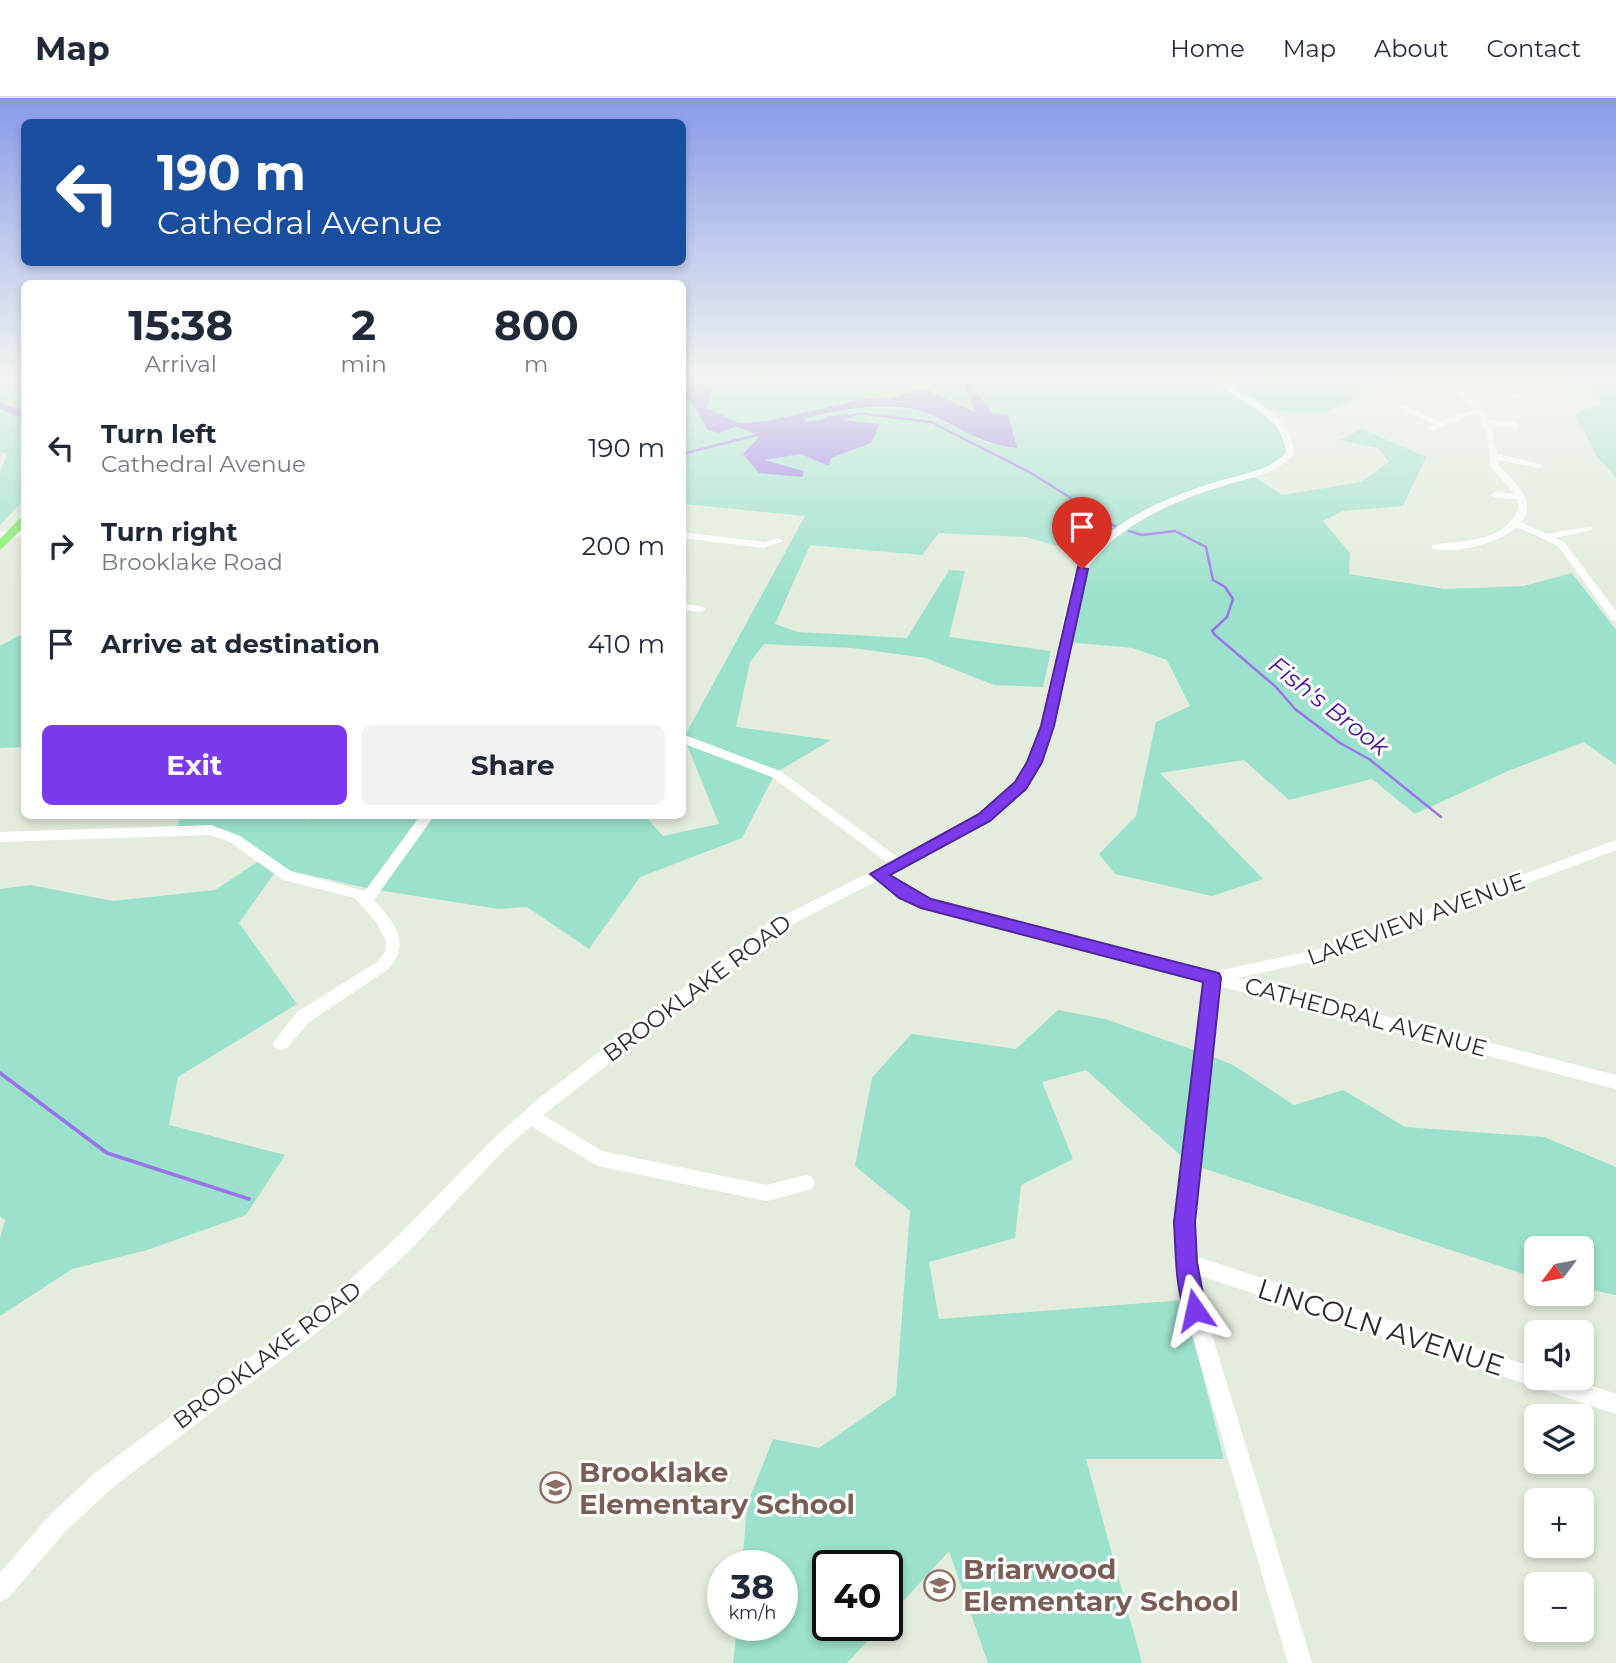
<!DOCTYPE html>
<html lang="en">
<head>
<meta charset="utf-8">
<style>
	body { margin:0; font-family:Montserrat,sans-serif; background:#f2f2f3; color:#1f2937; height:100vh; display:flex; flex-direction:column; font-size:26px; white-space:nowrap }
	* { box-sizing:border-box; margin:0 }
	p { font-size:23px; color:#747a83 }
	.icon { flex:none; width:38px; height:38px; fill:none; stroke:currentColor; stroke-width:2; stroke-linecap:round; stroke-linejoin:round }
	.map { position:relative; flex:1; overflow:hidden }
	.drawer { position:absolute; left:21px; top:182px; width:665px; height:539px; display:flex; flex-direction:column; background:#fff; border-radius:10px; box-shadow:0 4px 10px #0003 }
	.drawer>* { flex:none }
	.guide { position:absolute; left:21px; top:21px; width:665px; height:147px; border-radius:10px; box-shadow:0 4px 10px #0003; background:#1a4fa0; color:#fff; overflow:hidden }
	.needle { width:46px; rotate:238deg }
	.tools { position:absolute; left:1524px; top:1138px; display:grid; gap:14px }
	.tools a { display:grid; place-items:center; width:70px; height:70px; border-radius:10px; background:#fff; box-shadow:0 4px 10px #0003; font-size:35px }
	.speed { position:absolute; left:707px; top:1452px; display:flex; gap:14px; font-size:35px; font-weight:700; text-align:center }
	.speed>* { display:grid; place-content:center; width:91px; height:91px; border-radius:50%; background:#fff; box-shadow:0 4px 10px #0003; line-height:1 }
	.speed small { font-size:18px; font-weight:400 }
	.speed .limit { border:4px solid #111; border-radius:10px; background:#fff; color:#111 }
	.pin { position:absolute; display:grid; place-items:center; width:60px; height:60px; color:#fff; margin:-72px -30px; border-radius:50% 50% 50% 0; rotate:-45deg; box-shadow:0 0 7px #0007 }
	.pin .icon { rotate:45deg }
	.me { position:absolute; width:77px; margin:-38px; rotate:349deg; stroke-linejoin:round; filter:drop-shadow(0 0 5px #0008) }
	.turn { display:flex; align-items:center; gap:24px; height:147px; padding:0 21px; font-size:32px }
	.turn .icon { width:91px; height:91px; stroke-width:2.5 }
	.turn b { display:block; font-size:49px; line-height:60px }
	.eta { display:flex; justify-content:space-evenly; align-items:center; height:119px; text-align:center }
	.eta b { font-size:42px; font-weight:700; line-height:49px }
	.button { display:flex; gap:14px; margin-top:auto; padding:14px 21px }
	.button a { flex:1; height:80px; border-radius:10px; background:#7c3aed; color:#fff; font-size:28px; font-weight:700; line-height:80px; text-align:center }
	.button a+a { background:#f2f2f3; color:#1f2937 }
	ul { padding:0; list-style:none }
	li { display:flex; align-items:center; gap:21px; height:98px; padding:0 21px }
	li div { flex:1 }
	li b { display:block; font-size:26px }
	li em { font-style:normal }
	header { display:flex; align-items:center; gap:42px; box-sizing:border-box; height:98px; padding:0 35px; background:#fff; border-bottom:2px solid #e0e1e3 }
	header strong { font-size:33px }
	nav { display:flex; gap:38px; margin-inline-start:auto; font-size:24px }
	.map>svg:first-child { display:block }
	.green { fill:#9ce1cd }
	.water { fill:#9a74ea }
	.lines { fill:none; stroke-linecap:round; stroke-linejoin:round }
	.stream-far1 { stroke:#9a74ea; stroke-width:2.5 }
	.stream { stroke:#9a74ea; stroke-width:3.5 }
	.river { fill:#9a74ea; fill-rule:evenodd }
	.minor { fill:#fff; fill-rule:evenodd }
	.major { fill:#7bec63; fill-rule:evenodd }
	.route { fill:#7c3aed; stroke:#51269a; stroke-width:2 }
	.labels { text-anchor:middle; dominant-baseline:central; stroke-width:6; stroke-linejoin:round; paint-order:stroke }
	.street-label { font-size:23px; fill:#2b2b2b; stroke:#fff }
	.water-label { font-size:24px; font-style:italic; fill:#471297; stroke:#fff }
	.near-street-label { font-size:28px; fill:#2b2b2b; stroke:#fff }
	.near-education-label { font-size:28px; font-weight:bold; fill:#785e54; stroke:#fff; text-anchor:start }
</style>
</head>
<body>
<header>
<strong>Map</strong>
<nav><a>Home</a><a>Map</a><a>About</a><a>Contact</a></nav>
</header>
<div class="map">
<svg width="1616" height="1565" viewBox="0 0 1616 1565">
	<rect width="100%" height="100%" fill="#e3ecdd"/>
	<g class="green">
		<polygon points="0,280 24,280 24,402 0,427 0,374 7,356 0,354"/>
		<polygon points="689,280 937,280 927,285 935,289 964,287 976,314 929,293 916,292 889,301 868,300 767,323 740,325 706,310 701,288"/>
		<polygon points="970,280 1457,280 1363,289 1360,298 1324,315 1262,312 1286,334 1290,354 1283,364 1248,375 1282,397 1361,384 1389,364 1378,350 1339,342 1362,331 1426,359 1403,408 1343,413 1323,423 1350,455 1349,476 1445,491 1524,488 1572,475 1616,532 1616,667 1584,644 1510,672 1415,716 1372,681 1289,702 1244,662 1160,675 1263,781 1212,798 1115,776 1099,756 1136,718 1156,624 1190,608 1167,562 1133,550 1066,544 1078,480 1090,458 1026,439 939,435 922,457 810,447 775,526 798,534 907,540 949,472 965,473 949,539 1051,553 1043,589 994,587 926,560 852,550 764,546 750,564 736,629 831,642 775,675 742,740 640,779 589,851 527,809 499,811 371,791 278,770 239,825 297,906 178,979 169,1027 285,1057 246,1117 147,1152 72,1171 0,1218 0,1140 5,1122 0,1118 0,791 30,787 113,803 215,792 262,761 220,734 176,730 181,718 289,718 309,722 313,718 645,718 663,738 719,726 684,639 805,418 683,406 683,300 690,301 720,335 736,328 761,338 762,362 801,356 830,360 871,345 844,323 859,314 807,324 804,320 860,309 920,312 991,347 992,315 972,288 979,284"/>
		<polygon points="1495,280 1616,280 1616,380 1597,358 1575,316 1600,305 1593,294 1551,283"/>
		<polygon points="18,538 24,538 24,649 0,650 0,548"/>
		<polygon points="1058,912 1105,921 1208,957 1233,967 1294,1007 1343,992 1405,1029 1544,1039 1616,1069 1616,1197 1582,1190 1582,1150 1536,1150 1536,1180 1190,1066 1086,972 1042,984 1073,1061 1021,1087 1015,1140 929,1164 939,1221 1184,1202 1224,1361 1086,1361 1142,1565 988,1565 949,1453 887,1521 887,1468 828,1468 828,1528 881,1528 847,1565 733,1565 737,1528 782,1528 782,1468 742,1468 747,1407 773,1341 819,1350 896,1297 910,1113 855,1068 872,980 911,936 1016,951"/>
	</g>
	<path class="water" d="M683,280L714,290L706,310L740,325L767,323L868,300L889,301L916,292L929,293L975,314L964,287L935,289L926,284C943,278 964,278 980,284L972,288L992,315L1008,317L1017,350C975,345 958,327 922,313C893,303 833,311 804,321L807,324L863,314L845,322L880,326L871,345L831,360L829,368L801,356L764,362L804,373L802,379L759,375L743,356L760,338L736,328L720,335L708,332L690,301L683,300Z"/>
	<g class="lines">
		<g class="stream-far1">
			<polyline points="858,315 931,324 1031,375 1074,402 1088,418 1115,428"/>
			<polyline points="827,320 847,317"/>
			<polyline points="682,356 761,336"/>
			<polyline points="1129,433 1142,437 1175,433 1206,449 1213,482 1225,489 1233,501 1227,519 1212,533 1215,537 1276,589 1295,611 1340,645 1369,661 1441,719"/>
		</g>
		<polyline class="stream" points="0,975 107,1055 249,1101"/>
		<polygon class="river" points="0,304 24,314 24,321 0,311"/>
		<g class="minor">
			<path d="M1212,280H1221C1249,302 1292,315 1294,356C1275,377 1253,379 1226,387C1176,402 1109,429 1083,479L1048,647L1017,701L989,723L889,777L910,792L942,805L1212,874L1320,851L1616,742V752L1327,860L1237,880L1616,977V991L1219,888L1194,1124L1195,1158L1536,1270V1279H1566L1616,1296V1316L1198,1177L1209,1227L1312,1565H1288L1189,1227L1177,1164L1176,1124L1204,884L934,814L900,800L877,783L777,834L543,1017L602,1053L767,1087L806,1077L812,1079L815,1085L812,1091L767,1103L598,1068L531,1028L505,1051L410,1152L345,1213L112,1390L65,1434L8,1500L0,1503V1475L49,1418L96,1374L331,1199L396,1140L493,1041L538,1001L767,826L888,765L772,679L682,645V636L780,673L899,760L979,717L1007,695L1036,647L1073,479C1101,424 1167,399 1222,382C1246,375 1267,373 1286,355C1283,315 1238,305 1212,280Z"/>
			<path d="M1441,280H1450L1475,303L1529,294V298L1479,308L1489,322L1516,324L1520,327L1516,330L1491,327L1498,356L1543,367L1539,370L1498,362L1499,368C1515,385 1538,402 1521,424L1546,436L1592,428V432L1555,440L1564,444L1616,513V523L1612,522L1558,448L1517,429C1496,447 1458,455 1432,451V447C1464,441 1506,446 1519,408L1516,401L1495,400L1490,397L1495,394L1514,396L1491,369L1486,333L1478,317H1470L1432,333L1428,330L1434,326L1398,310L1405,308L1441,323L1474,312Z"/>
			<polygon points="24,432 24,438 0,440 0,434"/>
			<polygon points="682,434 764,444 778,440 783,443 764,450 682,440"/>
			<polygon points="682,506 701,508 706,511 701,514 682,512"/>
			<path d="M420,718H434L374,802C394,825 413,845 387,872L309,924L287,950L281,952L275,950L273,945L297,914L377,864L385,854L386,843L376,824L355,800L283,782L230,744L210,737L0,744V734L211,727L240,738L292,774L365,793Z"/>
		</g>
		<polygon class="major" points="20,420 24,420 24,429 0,452 0,441"/>
	</g>
	<linearGradient id="sky" x2="0" y2="1"><stop stop-color="#899ae9"/><stop offset="0.56" stop-color="#f2f6f0"/><stop offset="1" stop-color="#f2f6f0" stop-opacity="0"/></linearGradient>
	<rect width="1616" height="499" fill="url(#sky)"/>
	<path class="route" d="M1078,469L1088,471L1054,628L1042,664L1026,691L990,723L890,777L931,801L1219,875L1221,880L1195,1124L1197,1164L1206,1212L1203,1220L1195,1223L1187,1220C1175,1191 1176,1155 1174,1124L1203,884L921,810L899,800L870,776L979,716L1015,684L1027,664L1041,628Z"/>
	<defs>
		<symbol id="school-ring" viewBox="-11 -11 22 22"><circle r="9.5" fill="#fff" stroke="#8d6e63" stroke-width="1.5"/><path d="M0-5L7-2L0 1L-7-2ZM-4 1L0 2.5L4 1V4Q0 6-4 4Z" fill="#8d6e63"/></symbol>
	</defs>
	<g fill-rule="evenodd">
		<use href="#school-ring" x="538" y="1372" width="35" height="35"/>
		<use href="#school-ring" x="922" y="1470" width="35" height="35"/>
	</g>
	<g class="labels">
		<g class="street-label">
			<text transform="translate(1416 821) rotate(-20)">LAKEVIEW AVENUE</text>
			<text transform="translate(697 890) rotate(-37)">BROOKLAKE ROAD</text>
			<text transform="translate(1366 919) rotate(15)">CATHEDRAL AVENUE</text>
			<text transform="translate(267 1257) rotate(-37)">BROOKLAKE ROAD</text>
		</g>
		<g class="water-label">
			<text transform="translate(1329 608) rotate(38)">Fish's Brook</text>
		</g>
		<g class="near-street-label">
			<text transform="translate(1381 1229) rotate(18)">LINCOLN AVENUE</text>
		</g>
		<g class="near-education-label">
			<text x="579" y="1374">Brooklake<tspan x="579" dy="32">Elementary School</tspan></text>
			<text x="963" y="1471">Briarwood<tspan x="963" dy="32">Elementary School</tspan></text>
		</g>
	</g>
</svg>
<div class="tools">
<a><svg class="needle" viewBox="-14 -14 28 28"><path d="M0-13l5 13h-10z" fill="#e53935"/><path d="M0 13l5-13h-10z" fill="#747a83"/></svg></a>
<a><svg class="icon" aria-label="sound" viewBox="0 0 24 24"><path d="M4 9h4l5-4v14l-5-4H4zM17 9q2 3 0 6"/></svg></a>
<a><svg class="icon" aria-label="layers" viewBox="0 0 24 24"><path d="M12 4l9 5-9 5-9-5zM3 14l9 5 9-5"/></svg></a>
<a>+</a>
<a>−</a>
</div>
<div class="speed"><div>38<small>km/h</small></div><div class="limit">40</div></div>
<div class="pin" style="left:1082px;top:471px;background:#d93025"><svg class="icon" aria-label="arrive" viewBox="0 0 24 24"><path d="M6 21V4h12l-3 4 3 4H6"/></svg></div>
<svg class="me" style="left:1195px;top:1212px" viewBox="-20 -20 40 40"><path d="M0-17L14 15 0 8-14 15z" fill="#7c3aed" stroke="#fff" stroke-width="4"/></svg>
<div class="guide">
<div class="turn"><svg class="icon" aria-label="left" viewBox="0 0 24 24"><path d="M17 20v-9H6M10 6l-5 5 5 5"/></svg><div><b>190 m</b>Cathedral Avenue</div></div>
</div>
<section class="drawer">
<div class="eta">
<div><b>15:38</b><p>Arrival</p></div>
<div><b>2</b><p>min</p></div>
<div><b>800</b><p>m</p></div>
</div>
<ul>
<li><svg class="icon" aria-label="left" viewBox="0 0 24 24"><path d="M17 20v-9H6M10 6l-5 5 5 5"/></svg><div><b>Turn left</b><p>Cathedral Avenue</p></div><em>190 m</em></li>
<li><svg class="icon" aria-label="right" viewBox="0 0 24 24"><path d="M7 20v-9h11M14 6l5 5-5 5"/></svg><div><b>Turn right</b><p>Brooklake Road</p></div><em>200 m</em></li>
<li><svg class="icon" aria-label="arrive" viewBox="0 0 24 24"><path d="M6 21V4h12l-3 4 3 4H6"/></svg><div><b>Arrive at destination</b></div><em>410 m</em></li>
</ul>
<div class="button"><a>Exit</a><a>Share</a></div>
</section>
</div>
</body>
</html>
